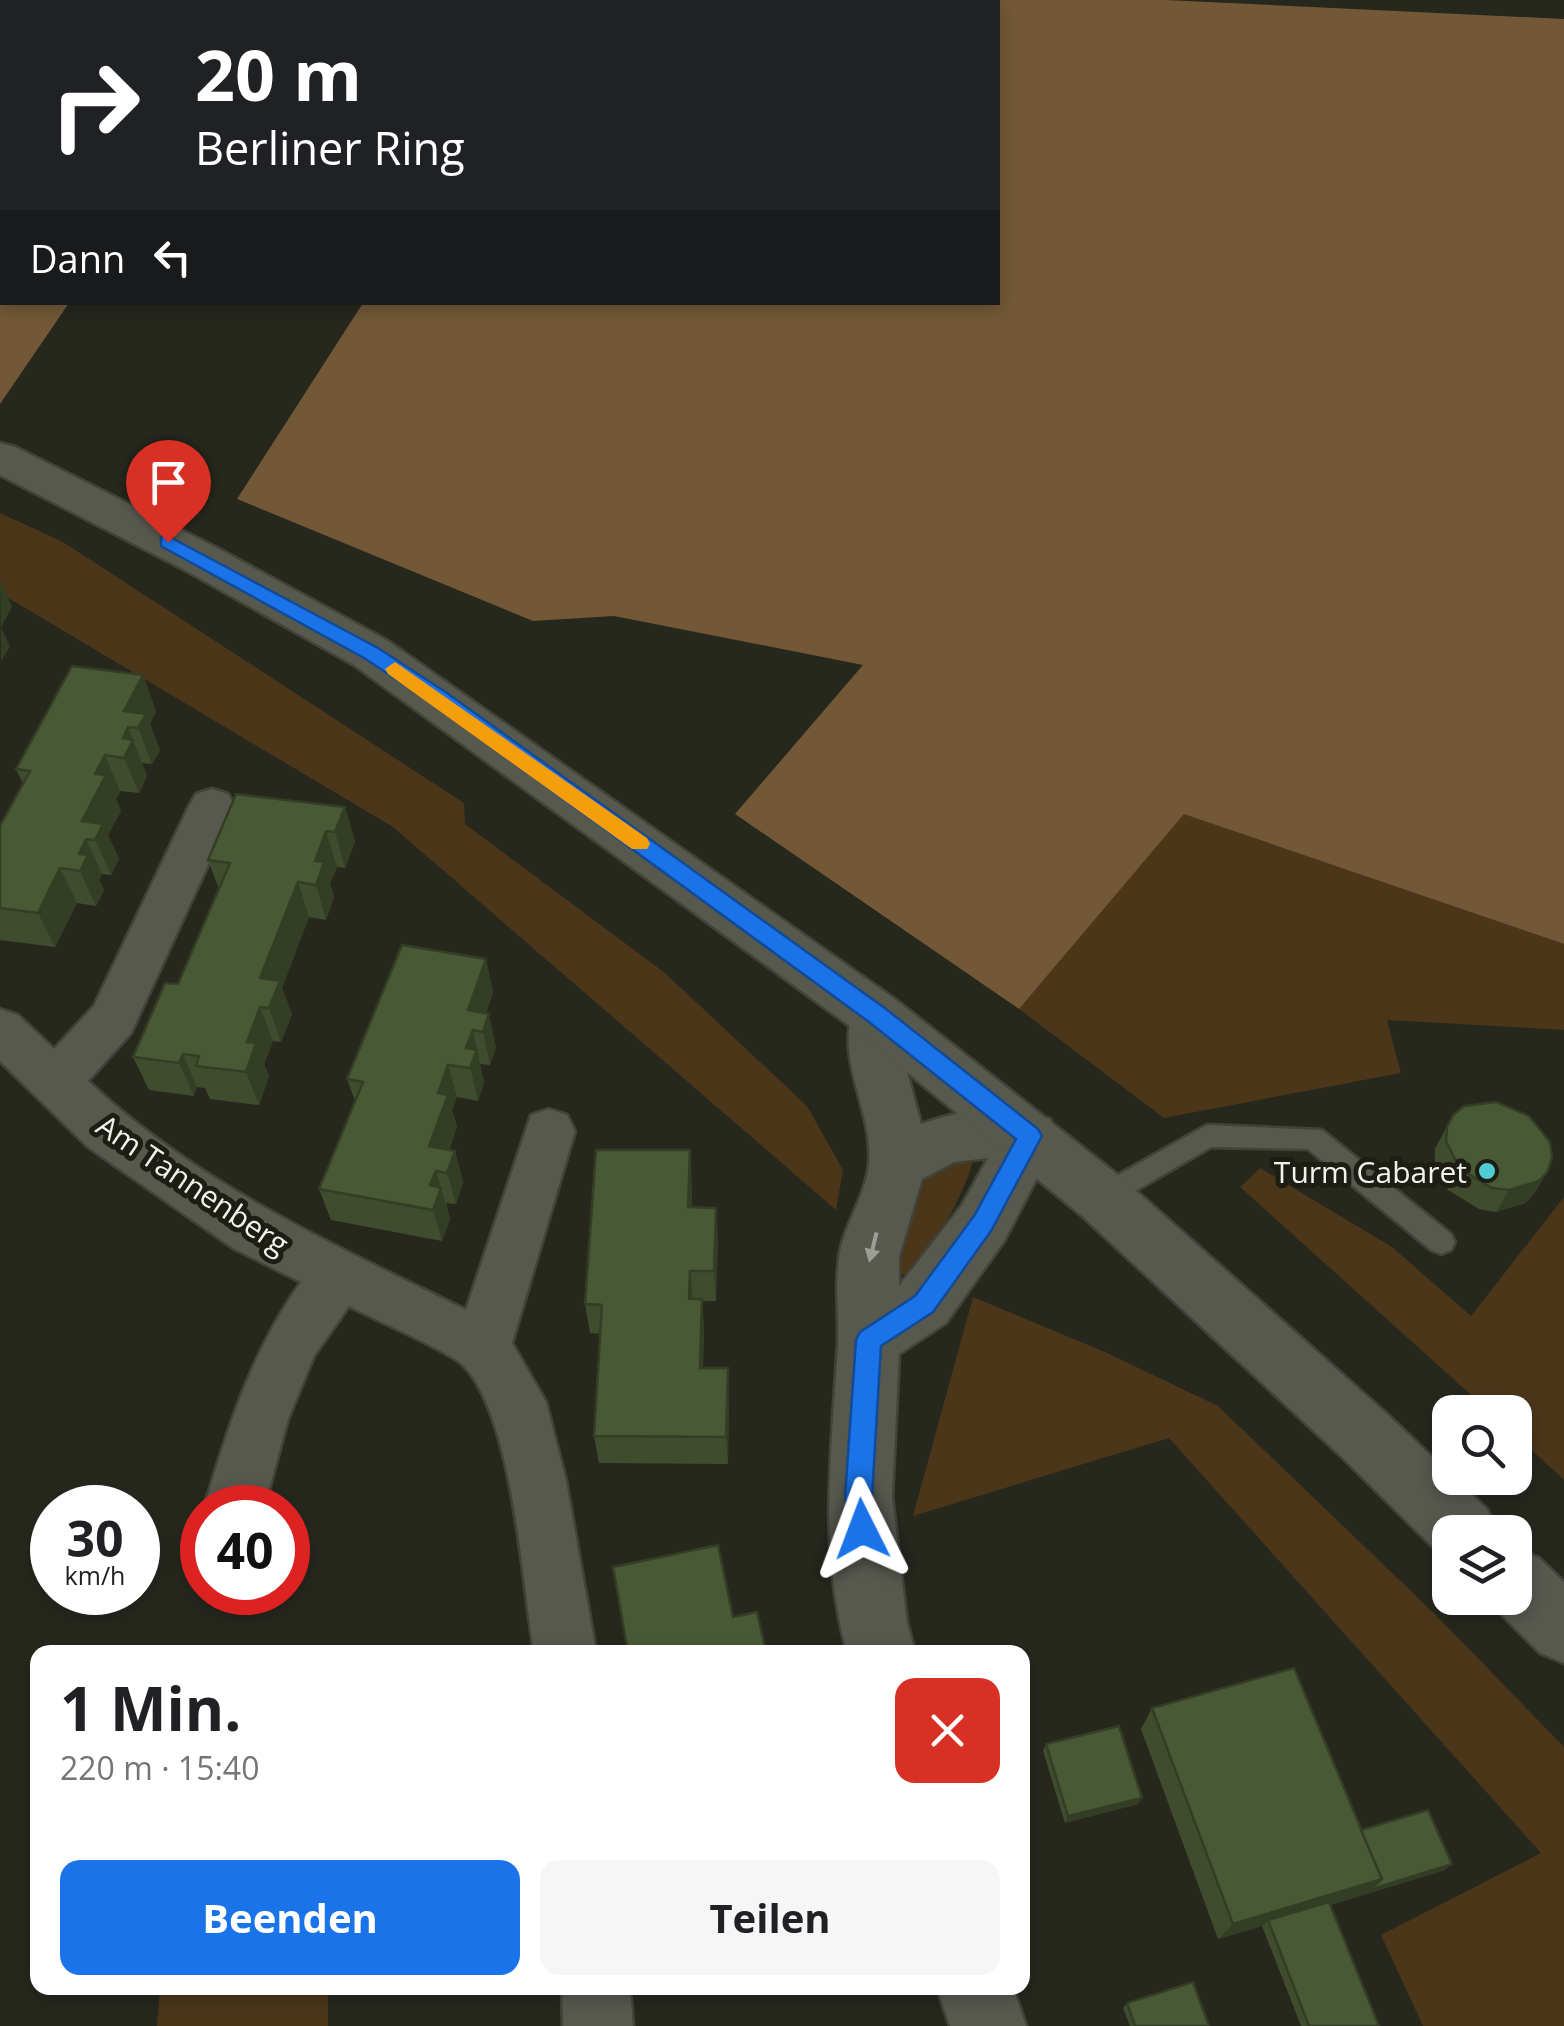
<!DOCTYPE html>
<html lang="de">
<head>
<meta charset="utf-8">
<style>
	body { margin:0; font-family:"Open Sans",sans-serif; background:#f6f6f6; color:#202124; height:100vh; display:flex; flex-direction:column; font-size:38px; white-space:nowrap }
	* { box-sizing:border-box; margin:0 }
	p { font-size:32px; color:#757577 }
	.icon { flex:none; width:55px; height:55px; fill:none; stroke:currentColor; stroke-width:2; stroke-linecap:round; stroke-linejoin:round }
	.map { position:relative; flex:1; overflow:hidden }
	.drawer { position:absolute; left:30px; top:1645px; width:1000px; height:350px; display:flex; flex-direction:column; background:#fff; border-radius:20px; box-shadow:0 5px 15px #0003 }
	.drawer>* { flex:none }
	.banner { position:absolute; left:0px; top:0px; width:1000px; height:305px; box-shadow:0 5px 15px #0003; background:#202124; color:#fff; overflow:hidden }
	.tools { position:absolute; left:1432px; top:1395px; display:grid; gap:20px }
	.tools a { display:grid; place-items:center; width:100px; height:100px; border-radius:20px; background:#fff; box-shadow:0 5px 15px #0003; font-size:50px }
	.speed { position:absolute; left:30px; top:1485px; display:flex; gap:20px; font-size:50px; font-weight:700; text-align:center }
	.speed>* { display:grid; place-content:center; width:130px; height:130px; border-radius:50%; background:#fff; box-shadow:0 5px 15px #0003; line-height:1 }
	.speed small { font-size:25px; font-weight:400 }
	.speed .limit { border:15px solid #d22; background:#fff; color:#111 }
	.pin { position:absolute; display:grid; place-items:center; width:85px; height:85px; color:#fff; margin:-102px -42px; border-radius:50% 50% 50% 0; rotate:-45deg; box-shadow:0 0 10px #0007 }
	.pin .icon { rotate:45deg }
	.me { position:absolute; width:110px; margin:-55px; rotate:357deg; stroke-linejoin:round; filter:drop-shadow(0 0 8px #0008) }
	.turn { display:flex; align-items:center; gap:35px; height:210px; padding:0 30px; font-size:45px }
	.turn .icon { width:130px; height:130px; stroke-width:2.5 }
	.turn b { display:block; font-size:70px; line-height:85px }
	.then { display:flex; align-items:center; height:95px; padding:0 30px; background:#0003; gap:20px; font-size:38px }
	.round { display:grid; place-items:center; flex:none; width:105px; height:105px; border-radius:20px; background:#f6f6f6 }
	.summary { display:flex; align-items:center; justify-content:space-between; height:170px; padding:0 30px }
	h1 { font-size:60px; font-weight:700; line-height:75px }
	.button { display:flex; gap:20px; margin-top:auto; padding:20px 30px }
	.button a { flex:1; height:115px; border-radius:20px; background:#1a73e8; color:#fff; font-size:40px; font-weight:700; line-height:115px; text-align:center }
	.button a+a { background:#f6f6f6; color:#202124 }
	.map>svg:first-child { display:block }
	.green { fill:#4b361a }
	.forest { fill:#725837 }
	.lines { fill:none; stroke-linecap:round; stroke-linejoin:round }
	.service-casing { stroke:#414239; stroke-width:5 }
	.minor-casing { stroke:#414239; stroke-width:5 }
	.tertiary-casing { stroke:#414239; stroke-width:5 }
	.secondary-casing { stroke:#414239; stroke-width:5 }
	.service { fill:#57584e; fill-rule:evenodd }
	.minor { fill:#57584e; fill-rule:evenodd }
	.tertiary { fill:#57584e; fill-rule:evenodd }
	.secondary { fill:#57584e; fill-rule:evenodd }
	.wall { fill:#3f4d2e }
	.shaded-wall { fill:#333e25 }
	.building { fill:#495935; stroke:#333e25; stroke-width:2.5 }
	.oneway { fill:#9d9d95 }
	.route { fill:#1a73e8; stroke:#114b97; stroke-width:2.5 }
	.slow { fill:#f59e0b }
	.poi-dot { fill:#51ccd4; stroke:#1d1d14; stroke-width:4 }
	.labels { text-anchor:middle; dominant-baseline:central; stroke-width:10; stroke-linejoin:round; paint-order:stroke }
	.poi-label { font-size:30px; fill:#f2f2ec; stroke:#1d1d14; text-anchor:end }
	.street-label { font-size:30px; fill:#f2f2ec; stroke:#1d1d14 }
</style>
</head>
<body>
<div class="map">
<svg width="1564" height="2026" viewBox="0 0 1564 2026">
	<rect width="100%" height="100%" fill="#26271d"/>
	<g class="green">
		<polygon points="0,513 63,542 464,803 465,824 665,973 807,1106 843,1170 836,1210 393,827 0,593"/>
		<polygon points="1183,813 1564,944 1564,1030 1387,1020 1401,1073 1164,1118 1019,1009"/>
		<path d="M976,1150C964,1199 939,1237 907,1275L900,1274L897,1267L911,1205L928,1174Z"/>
		<polygon points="1260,1168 1392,1247 1471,1316 1564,1197 1564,1480 1515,1435 1515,1412 1490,1412 1240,1187"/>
		<polygon points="973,1297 1105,1352 1218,1406 1437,1616 1564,1747 1564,2026 1423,2026 1381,1935 1541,1853 1169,1438 913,1516"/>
		<polygon points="160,1988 328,1988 328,2026 157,2026"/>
	</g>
	<g class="forest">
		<polygon points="0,0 282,0 2,2 2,302 69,303 0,404"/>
		<polygon points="497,0 1165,0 1564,19 1564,944 1184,814 1019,1009 735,814 863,665 614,616 533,621 237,499 363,303 998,302 998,2"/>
	</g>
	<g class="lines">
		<defs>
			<polygon id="service" points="1207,1125 1322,1130 1451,1234 1455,1242 1451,1250 1441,1254 1431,1250 1308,1149 1211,1147 1111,1205 1102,1209 1093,1205 1089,1197 1093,1189"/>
			<g id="minor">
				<path d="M212,789L228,794L235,806L131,1033L88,1081C197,1184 334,1245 466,1310L531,1115L549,1109L567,1115L575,1131L512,1343L546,1402L566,1481L596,1652H534C522,1580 513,1418 464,1366C451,1352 371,1318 349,1306L314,1356L288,1419L264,1508H204C228,1427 252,1351 301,1282L233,1248L88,1147L0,1061V1009L18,1015L54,1049L94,1006L189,806L196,794Z"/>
				<polygon points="562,1988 630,1988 633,2026 563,2026"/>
			</g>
			<g id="tertiary">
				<path d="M877,994L896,1000L905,1016L906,1068L921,1124C964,1108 1007,1104 1050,1119L1059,1136L1004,1241L946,1323L899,1354L892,1497L907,1623L915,1652H847C818,1547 832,1449 838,1342C839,1315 835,1286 839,1258C843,1226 866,1196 869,1164C874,1109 830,1054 858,1000ZM988,1158L962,1205L899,1286V1257L922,1179L954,1162Z"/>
				<polygon points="937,1988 1013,1988 1026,2026 950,2026"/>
			</g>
			<g id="secondary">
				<polygon points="0,443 15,447 217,548 388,641 896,1000 1123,1179 1388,1415 1487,1509 1497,1532 1450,1532 1450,1558 1441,1555 1342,1457 1081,1215 858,1032 354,665 185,570 0,475"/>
				<polygon points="1515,1548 1539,1558 1564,1582 1564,1663 1540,1653 1491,1604 1488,1598 1515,1598"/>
			</g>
		</defs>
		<use href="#service" class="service-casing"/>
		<use href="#minor" class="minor-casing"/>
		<use href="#tertiary" class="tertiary-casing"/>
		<use href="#secondary" class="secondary-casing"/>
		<use href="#service" class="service"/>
		<use href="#minor" class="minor"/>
		<use href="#tertiary" class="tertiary"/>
		<use href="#secondary" class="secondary"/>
	</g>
	<g class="wall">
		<polygon points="143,675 156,711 150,724 160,750 152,764 142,763 147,776 139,793 120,791 116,799 121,811 108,835 119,859 111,875 102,874 99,880 104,890 96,906 77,903 55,947 0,940 0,826 23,784 16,769"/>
		<polygon points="345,807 355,842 345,868 337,867 330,884 334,897 326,920 309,917 282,988 292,1014 281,1042 273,1041 264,1064 269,1076 259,1105 210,1099 205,1088 197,1087 194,1096 149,1090 133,1057 178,984 219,889 208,860"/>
		<polygon points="486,959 493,993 486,1013 496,1047 490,1065 480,1064 484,1083 478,1101 457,1097 452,1110 457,1127 449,1150 455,1151 463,1182 456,1204 446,1203 450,1219 442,1241 331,1220 319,1189 355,1101 347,1079"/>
		<polygon points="1453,1115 1548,1171 1535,1192 1526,1203 1496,1212 1479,1209 1448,1190 1435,1163 1435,1149"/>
		<polygon points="692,1182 692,1207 718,1239 716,1301 702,1301 704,1329 703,1368 729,1396 728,1464 599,1463 594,1436 601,1334 590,1333 585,1304"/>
		<polygon points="1152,1708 1361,1830 1445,1870 1330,1905 1379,2026 1301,2026 1262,1926 1218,1939 1141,1729"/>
		<polygon points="1046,1744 1142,1798 1138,1804 1065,1823 1043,1751"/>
		<polygon points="1127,2003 1209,2026 1130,2026 1123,2008"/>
	</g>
	<g class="shaded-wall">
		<polygon points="0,579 12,607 1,627 10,647 1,661"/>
		<polygon points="143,675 156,711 150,724 160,750 152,764 138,728 124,711"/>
		<polygon points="128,727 147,776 139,793 124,758 123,738"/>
		<polygon points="105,755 120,791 116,799 121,811 108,835 119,859 111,875 95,840 82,821 95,774"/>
		<polygon points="345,807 355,842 345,868 335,832"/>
		<polygon points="326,831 337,867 330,884 334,897 326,920 316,885 315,861"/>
		<polygon points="86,839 102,874 99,880 104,890 96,906 80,871 79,854"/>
		<polygon points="60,868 77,903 55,947 38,913"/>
		<polygon points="298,882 309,917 282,988 292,1014 281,1042 269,1008 260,978"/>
		<polygon points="486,959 493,993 480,1031 473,1030 484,1083 478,1101 466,1048 468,1010"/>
		<polygon points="260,1007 273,1041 264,1064 269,1076 259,1105 246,1072 247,1042"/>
		<polygon points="489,1014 496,1047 490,1065 483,1032"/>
		<polygon points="183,1054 197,1087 194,1096 179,1063"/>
		<polygon points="448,1065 457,1097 452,1110 457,1127 440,1172 429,1146 438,1093"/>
		<polygon points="690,1150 692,1182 691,1238 688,1207"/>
		<polygon points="455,1151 463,1182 456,1204 447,1173"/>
		<polygon points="436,1171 450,1219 442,1241 433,1210 430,1185"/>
		<polygon points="1548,1171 1535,1192 1526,1203 1496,1212 1509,1190"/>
		<polygon points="716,1208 718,1239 716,1301 714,1271"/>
		<polygon points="690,1271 693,1301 689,1299"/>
		<polygon points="702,1299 704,1329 702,1396 700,1368"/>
		<polygon points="728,1368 729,1396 728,1464 726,1437"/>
		<polygon points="1142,1798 1138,1804 1065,1823 1068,1816"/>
		<polygon points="1452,1864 1445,1870 1269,1924 1268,1920 1263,1926 1218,1939 1233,1924 1382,1879"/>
	</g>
	<g class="building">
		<polygon points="72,666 143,675 124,711 146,714 138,728 128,727 123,738 133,740 124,758 105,755 95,774 106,775 82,821 103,824 95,840 86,839 79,854 88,855 80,871 60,868 38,913 0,908 0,826 30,771 16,769"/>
		<polygon points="236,794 345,807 335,832 326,831 315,861 324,862 316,885 298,882 260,978 280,981 269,1008 260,1007 247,1042 256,1043 246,1072 196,1066 199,1056 183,1054 179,1063 133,1057 165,983 178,984 230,863 208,860"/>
		<polygon points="402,945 486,959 468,1010 489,1014 483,1032 473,1030 466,1048 477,1050 470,1068 448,1065 438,1093 448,1095 429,1146 455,1151 447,1173 436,1171 430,1185 441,1188 433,1210 319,1189 363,1082 347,1079"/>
		<polygon points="1496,1102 1529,1116 1550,1142 1552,1157 1548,1171 1539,1181 1509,1190 1492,1188 1460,1169 1446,1141 1447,1127 1453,1115 1464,1106"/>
		<polygon points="596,1150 690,1150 688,1207 716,1208 714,1271 690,1271 689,1299 702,1299 700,1368 728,1368 726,1437 594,1436 602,1305 585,1304"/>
		<polygon points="718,1545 733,1617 757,1612 766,1652 628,1652 613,1567"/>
		<polygon points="1294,1668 1382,1879 1233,1924 1152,1708"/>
		<polygon points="1119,1726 1142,1798 1068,1816 1046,1744"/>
		<polygon points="1428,1810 1452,1864 1369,1890 1382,1879 1361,1830"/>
		<polygon points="1329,1902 1379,2026 1309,2026 1268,1920"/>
		<polygon points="1193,1982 1209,2026 1135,2026 1127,2003"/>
	</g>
	<defs><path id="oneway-solid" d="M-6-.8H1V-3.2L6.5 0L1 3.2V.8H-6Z" transform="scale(2.5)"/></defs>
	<use class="oneway" href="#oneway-solid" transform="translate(873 1247) rotate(104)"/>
	<polygon class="route" points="168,536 378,648 447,693 886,1009 1038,1129 1042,1136 991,1231 933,1312 881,1346 872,1497 876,1529 872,1538 862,1542 853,1538 845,1497 856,1340 860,1332 915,1296 974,1216 1016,1139 869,1022 432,703 364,658 161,546 161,537"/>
	<polygon class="slow" points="395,662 647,838 650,844 647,849 632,849 388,674 385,669"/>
	<circle class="poi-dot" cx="1487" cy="1171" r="10"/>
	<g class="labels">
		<g class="poi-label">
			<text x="1467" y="1171">Turm Cabaret</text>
		</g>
		<g class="street-label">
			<text transform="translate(193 1184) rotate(34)">Am Tannenberg</text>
		</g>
	</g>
</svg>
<div class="tools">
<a><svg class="icon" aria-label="search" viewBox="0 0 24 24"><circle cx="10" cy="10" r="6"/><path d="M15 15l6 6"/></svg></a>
<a><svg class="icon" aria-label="layers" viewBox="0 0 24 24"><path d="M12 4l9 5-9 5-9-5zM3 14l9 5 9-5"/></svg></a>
</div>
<div class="speed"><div>30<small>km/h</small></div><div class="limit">40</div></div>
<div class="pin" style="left:168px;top:542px;background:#d93025"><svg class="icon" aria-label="arrive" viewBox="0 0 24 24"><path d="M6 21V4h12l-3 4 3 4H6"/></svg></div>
<svg class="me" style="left:862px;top:1529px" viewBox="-20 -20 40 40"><path d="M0-17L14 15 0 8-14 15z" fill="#1a73e8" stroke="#fff" stroke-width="4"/></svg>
<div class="banner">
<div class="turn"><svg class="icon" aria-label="right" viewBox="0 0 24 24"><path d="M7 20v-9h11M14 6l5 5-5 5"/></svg><div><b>20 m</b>Berliner Ring</div></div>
<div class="then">Dann<svg class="icon" aria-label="left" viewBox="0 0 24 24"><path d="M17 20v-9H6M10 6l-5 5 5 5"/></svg></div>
</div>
<section class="drawer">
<div class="summary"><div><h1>1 Min.</h1><p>220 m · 15:40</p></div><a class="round" style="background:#d93025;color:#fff"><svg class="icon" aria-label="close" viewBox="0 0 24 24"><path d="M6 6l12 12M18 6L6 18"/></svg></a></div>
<div class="button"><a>Beenden</a><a>Teilen</a></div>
</section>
</div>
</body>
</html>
